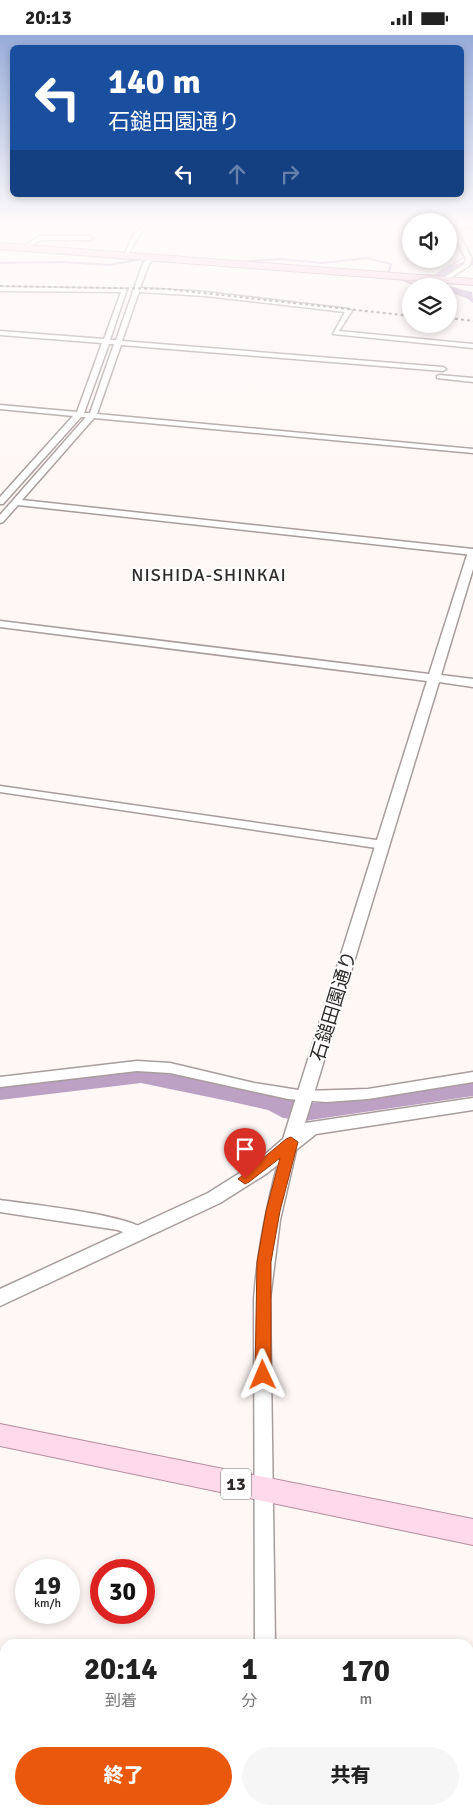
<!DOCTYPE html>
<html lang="ja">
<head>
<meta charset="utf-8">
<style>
	body { margin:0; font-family:Signika,"Noto Sans JP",sans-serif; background:#f6f6f6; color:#222; height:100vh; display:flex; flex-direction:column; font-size:19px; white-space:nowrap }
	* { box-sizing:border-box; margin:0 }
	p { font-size:16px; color:#767676 }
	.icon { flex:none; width:28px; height:28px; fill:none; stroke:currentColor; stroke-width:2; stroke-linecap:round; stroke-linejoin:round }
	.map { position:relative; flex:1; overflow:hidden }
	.panel { position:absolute; left:0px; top:1604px; width:474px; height:176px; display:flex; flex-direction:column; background:#fff; border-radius:15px 15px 0 0; box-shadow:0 2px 8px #0003 }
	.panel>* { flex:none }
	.top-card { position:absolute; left:10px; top:10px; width:454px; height:152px; border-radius:8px; box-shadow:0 2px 8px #0003; background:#1a4fa0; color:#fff; overflow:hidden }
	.fabs { position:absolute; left:402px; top:178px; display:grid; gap:10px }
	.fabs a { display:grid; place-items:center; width:55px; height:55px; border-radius:50%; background:#fff; box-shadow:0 2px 8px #0003; font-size:25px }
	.speed { position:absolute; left:15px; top:1524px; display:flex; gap:10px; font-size:25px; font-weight:700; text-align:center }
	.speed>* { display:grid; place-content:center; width:65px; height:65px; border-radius:50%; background:#fff; box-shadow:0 2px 8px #0003; line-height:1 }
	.speed small { font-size:12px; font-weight:400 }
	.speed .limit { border:8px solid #d22; background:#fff; color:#111 }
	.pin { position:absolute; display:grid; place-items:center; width:42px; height:42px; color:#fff; margin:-51px -21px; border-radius:50% 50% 50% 0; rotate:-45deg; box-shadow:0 0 5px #0007 }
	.pin .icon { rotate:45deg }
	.me { position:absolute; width:55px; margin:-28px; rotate:359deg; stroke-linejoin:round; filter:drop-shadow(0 0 4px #0008) }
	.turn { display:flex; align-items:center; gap:18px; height:105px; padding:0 15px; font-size:22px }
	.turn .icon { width:65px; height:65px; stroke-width:2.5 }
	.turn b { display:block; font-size:35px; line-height:42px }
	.lanes { display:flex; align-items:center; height:48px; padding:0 15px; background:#0003; justify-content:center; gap:25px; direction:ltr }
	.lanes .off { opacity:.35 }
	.eta { display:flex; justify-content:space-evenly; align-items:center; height:85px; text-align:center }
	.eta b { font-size:30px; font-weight:800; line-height:35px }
	.button { display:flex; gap:10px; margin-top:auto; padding:10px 15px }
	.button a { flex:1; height:58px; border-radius:30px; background:#ea580c; color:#fff; font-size:20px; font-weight:800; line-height:58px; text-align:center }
	.button a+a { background:#f6f6f6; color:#222 }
	.status { display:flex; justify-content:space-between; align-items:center; height:35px; padding:0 25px; background:#fff; direction:ltr }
	.status svg { height:14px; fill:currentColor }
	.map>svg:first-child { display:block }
	.water { fill:#bda1c4 }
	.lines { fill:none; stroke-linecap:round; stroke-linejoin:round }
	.stream { stroke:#bda1c4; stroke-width:2 }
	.river { fill:#bda1c4; fill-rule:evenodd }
	.minor-casing { stroke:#a89c9c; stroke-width:3 }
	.tertiary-casing { stroke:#a89c9c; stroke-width:3 }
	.primary-casing { stroke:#b38c9d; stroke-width:2 }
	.trunk-casing { stroke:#b38c9d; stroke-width:2 }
	.minor { fill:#fff; fill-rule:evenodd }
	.tertiary { fill:#fff; fill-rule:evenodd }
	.primary { fill:#fdd9e9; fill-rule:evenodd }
	.trunk { fill:#fccce2; fill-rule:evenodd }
	.rail { stroke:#726d6c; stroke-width:2; stroke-dasharray:3 3; stroke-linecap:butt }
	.route { fill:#ea580c; stroke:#983908 }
	.labels { text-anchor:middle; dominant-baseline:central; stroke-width:4; stroke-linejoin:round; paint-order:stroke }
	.far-quarter-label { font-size:18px; letter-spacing:1px; fill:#2e2a29; stroke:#fff }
	.shield { fill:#fff; stroke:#6d6a69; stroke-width:1 }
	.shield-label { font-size:18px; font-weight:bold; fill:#2e2a29 }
	.street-label { font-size:19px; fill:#2e2a29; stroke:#fff }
</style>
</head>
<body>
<div class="status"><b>20:13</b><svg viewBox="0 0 49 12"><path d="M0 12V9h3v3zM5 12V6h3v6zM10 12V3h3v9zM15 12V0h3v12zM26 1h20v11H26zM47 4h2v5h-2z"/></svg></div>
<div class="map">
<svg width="473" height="1779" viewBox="0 0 473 1779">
	<rect width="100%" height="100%" fill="#fef7f6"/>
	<polygon class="water" points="140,1036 176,1040 311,1068 377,1062 473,1047 473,1061 304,1086 283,1083 268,1075 228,1066 141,1048 0,1065 0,1051"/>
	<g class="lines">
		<g class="stream">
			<polyline points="243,227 280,224 322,228 367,223 391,229 388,239 391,240"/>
			<polyline points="0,228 63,227 109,230 142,224"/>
			<polyline points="436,242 434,241 464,222 452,198 455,189"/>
			<polyline points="397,243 419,251"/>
			<polyline points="449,256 472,264"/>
		</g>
		<g class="river">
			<polygon points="473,224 473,230 454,237 439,247 442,251 427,251 426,249 447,232"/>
			<polygon points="447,251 449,251 472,257 473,268 464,261 449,257"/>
		</g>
		<defs>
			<g id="minor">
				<polygon points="145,189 151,189 139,200 127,222 123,222 134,199"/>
				<polygon points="399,189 411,189 411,191"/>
				<polygon points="449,189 473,189 473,193 463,193 459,198 472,224 469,231 444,247 442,244 464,229 466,224 453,198 457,193 449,193"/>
				<polygon points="40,201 90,201 93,203 90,205 41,205 25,214 20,213"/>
				<path d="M152,221L155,223L149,229L140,253L205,257L349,274L352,276L339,296L473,309V313L333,299L345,277L205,261L139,257L122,306L443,332L446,334L443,336L121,310L97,379L473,414V418L94,383L22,465L473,514V520L18,470L3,487L0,488V480L86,382H81L3,469H0V462L73,381L0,374V370L77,377L102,308L0,300V296L104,304L121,257L0,256V252L127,254L110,305H116L143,228ZM109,309H114L90,378H84Z"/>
				<polygon points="439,340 473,343 473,347 437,343 437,341"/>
				<polygon points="0,751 383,806 389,810 383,814 0,757"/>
				<polygon points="137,1026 170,1028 254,1048 305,1056 368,1054 473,1037 473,1047 368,1064 326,1067 288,1064 170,1038 137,1036 0,1052 0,1042"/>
				<path d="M291,1102L296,1103L298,1107L280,1185L270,1264L275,1609H255L254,1264C258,1210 269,1159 284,1107L286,1103Z"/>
				<path d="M0,1165C25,1169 138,1180 148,1198L146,1202L140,1204L118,1195L0,1177Z"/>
				<rect x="255" y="1775" width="22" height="4"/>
			</g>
			<polygon id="tertiary" points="473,514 473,534 441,640 473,644 473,652 439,647 305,1088 473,1063 473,1075 316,1099 266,1139 220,1168 0,1271 0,1254 208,1158 254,1129 283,1104 427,646 0,592 0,586 429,639 468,517"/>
			<polygon id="primary" points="0,1389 473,1484 473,1510 0,1411"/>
			<polygon id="trunk" points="0,208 473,244 473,250 0,214"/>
		</defs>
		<use href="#minor" class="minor-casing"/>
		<use href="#tertiary" class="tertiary-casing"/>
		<use href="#primary" class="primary-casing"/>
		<use href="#trunk" class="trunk-casing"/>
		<use href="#minor" class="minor"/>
		<use href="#tertiary" class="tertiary"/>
		<use href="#primary" class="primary"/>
		<use href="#trunk" class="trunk"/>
		<g class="rail">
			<polyline points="0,251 167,254 411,281"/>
			<polyline points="449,283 473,286"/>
		</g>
	</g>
	<linearGradient id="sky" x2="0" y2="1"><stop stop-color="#97acda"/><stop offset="0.43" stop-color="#fffbfb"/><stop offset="1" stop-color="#fffbfb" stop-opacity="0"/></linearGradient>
	<rect width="473" height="438" fill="url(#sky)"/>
	<polygon class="route" points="291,1102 298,1107 280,1176 271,1227 271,1340 269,1344 263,1346 258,1344 255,1340 257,1227 266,1176 280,1123 249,1147 245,1149 238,1144 286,1104"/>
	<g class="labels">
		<g class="far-quarter-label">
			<text x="209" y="540">NISHIDA-SHINKAI</text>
		</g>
		<rect class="shield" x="221" y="1433.5" width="30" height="31" rx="4"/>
		<g class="shield-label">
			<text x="236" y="1449">13</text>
		</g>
		<g class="street-label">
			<text transform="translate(334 971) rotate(-73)">石鎚田園通り</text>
		</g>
	</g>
</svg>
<div class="fabs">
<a><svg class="icon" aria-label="sound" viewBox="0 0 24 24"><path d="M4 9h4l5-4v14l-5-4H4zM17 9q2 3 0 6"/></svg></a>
<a><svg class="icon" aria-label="layers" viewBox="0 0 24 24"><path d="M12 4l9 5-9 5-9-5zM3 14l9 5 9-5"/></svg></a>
</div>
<div class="speed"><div>19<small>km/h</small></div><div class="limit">30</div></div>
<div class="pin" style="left:245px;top:1144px;background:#d93025"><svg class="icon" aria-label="arrive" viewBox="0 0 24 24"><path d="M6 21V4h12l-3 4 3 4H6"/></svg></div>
<svg class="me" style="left:263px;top:1340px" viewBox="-20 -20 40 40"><path d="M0-17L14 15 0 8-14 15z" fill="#ea580c" stroke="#fff" stroke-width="4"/></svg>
<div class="top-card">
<div class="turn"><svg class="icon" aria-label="left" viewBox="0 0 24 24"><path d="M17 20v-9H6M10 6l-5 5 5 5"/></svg><div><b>140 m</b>石鎚田園通り</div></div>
<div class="lanes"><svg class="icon" aria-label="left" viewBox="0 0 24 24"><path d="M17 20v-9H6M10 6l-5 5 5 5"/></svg><svg class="icon off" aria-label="ahead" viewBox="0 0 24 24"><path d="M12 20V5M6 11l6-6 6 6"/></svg><svg class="icon off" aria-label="right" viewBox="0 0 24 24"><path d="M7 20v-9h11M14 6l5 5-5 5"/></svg></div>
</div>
<section class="panel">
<div class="eta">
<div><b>20:14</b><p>到着</p></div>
<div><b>1</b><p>分</p></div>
<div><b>170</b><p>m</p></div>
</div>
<div class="button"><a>終了</a><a>共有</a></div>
</section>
</div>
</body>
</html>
